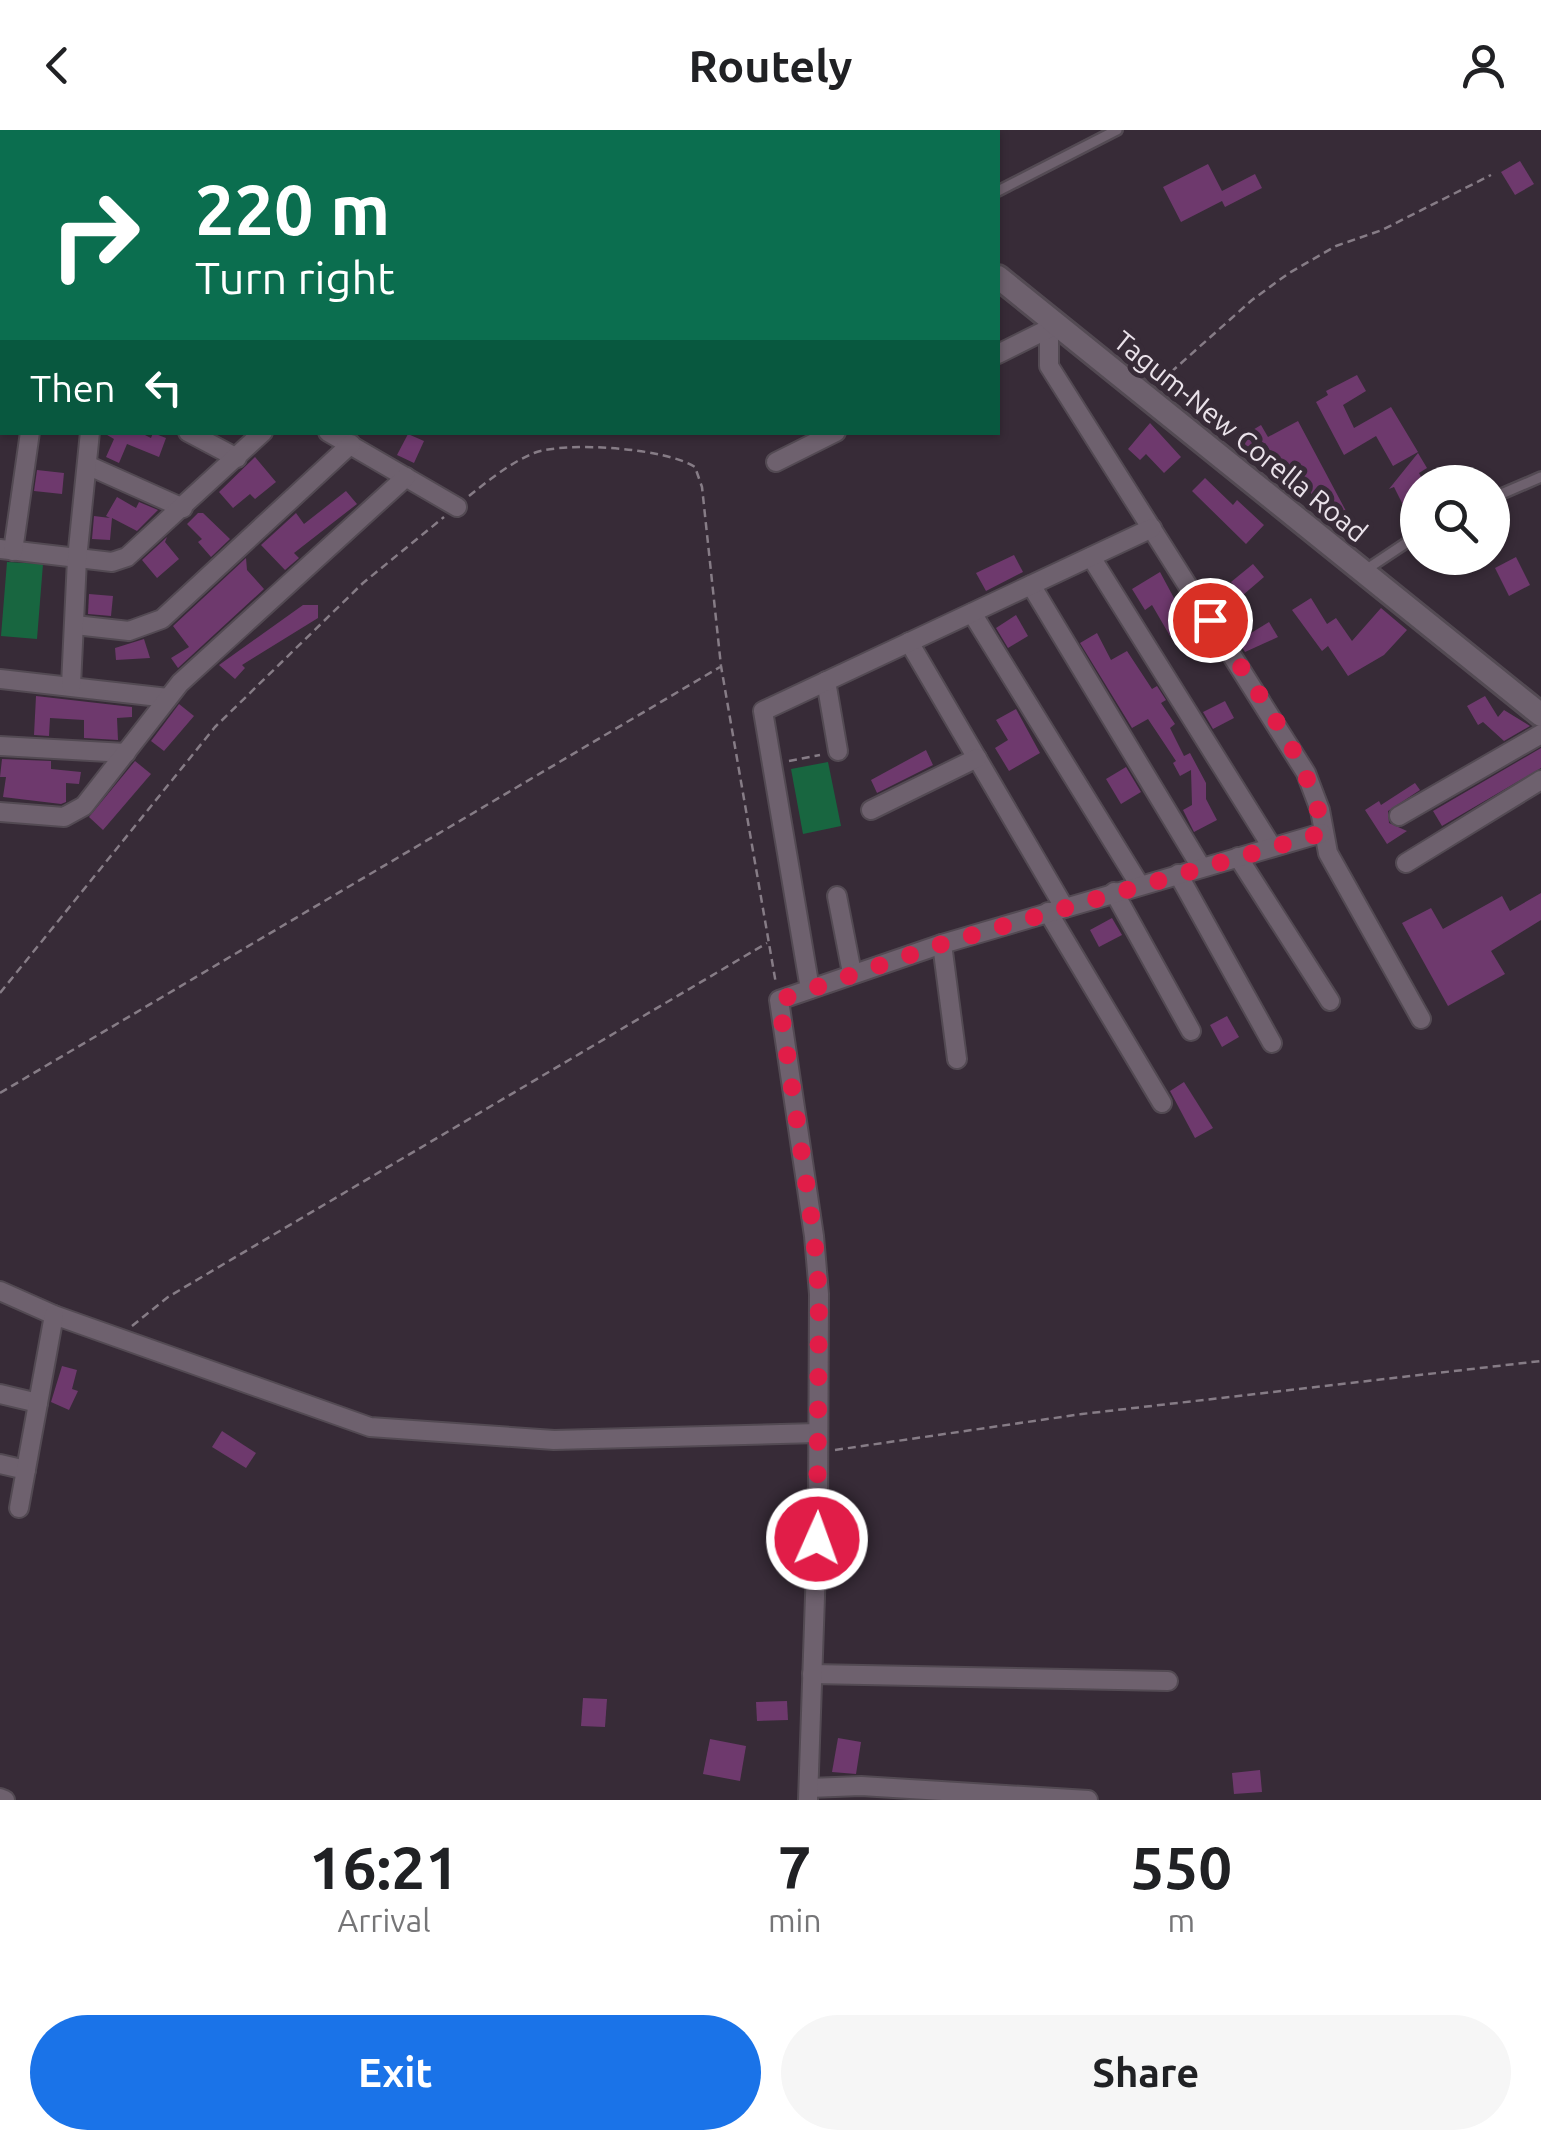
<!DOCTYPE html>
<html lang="en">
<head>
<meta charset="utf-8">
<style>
	body { margin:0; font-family:Ubuntu,sans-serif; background:#f6f6f6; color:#202124; height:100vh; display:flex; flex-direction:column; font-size:38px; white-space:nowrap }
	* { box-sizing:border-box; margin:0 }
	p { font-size:32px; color:#757577 }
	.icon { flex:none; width:55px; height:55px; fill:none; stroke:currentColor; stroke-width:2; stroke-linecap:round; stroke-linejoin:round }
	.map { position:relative; height:1670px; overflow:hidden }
	.panel { display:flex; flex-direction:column; background:#fff; flex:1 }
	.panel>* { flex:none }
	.hud { position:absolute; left:0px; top:0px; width:1000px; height:305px; box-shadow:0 2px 8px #0004; background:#0b6e4f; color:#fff; overflow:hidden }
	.buttons { position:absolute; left:1400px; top:335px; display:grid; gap:20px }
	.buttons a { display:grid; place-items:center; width:110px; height:110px; border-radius:50%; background:#fff; box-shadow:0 2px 8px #0004; font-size:50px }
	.pin { position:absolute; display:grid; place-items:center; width:85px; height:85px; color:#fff; margin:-42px; border:5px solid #fff; border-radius:50%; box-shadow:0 2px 10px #0007 }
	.me { position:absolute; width:110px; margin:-55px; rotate:2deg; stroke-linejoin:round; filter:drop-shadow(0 0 8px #0008) }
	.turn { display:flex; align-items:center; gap:35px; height:210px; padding:0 30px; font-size:45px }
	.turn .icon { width:130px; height:130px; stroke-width:2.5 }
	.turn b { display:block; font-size:70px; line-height:85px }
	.then { display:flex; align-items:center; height:95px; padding:0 30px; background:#0003; gap:20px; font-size:38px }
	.eta { display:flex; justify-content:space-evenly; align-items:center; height:170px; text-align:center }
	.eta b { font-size:60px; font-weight:700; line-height:70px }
	.primary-button { display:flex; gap:20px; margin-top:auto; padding:20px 30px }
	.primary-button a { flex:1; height:115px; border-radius:60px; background:#1a73e8; color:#fff; font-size:40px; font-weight:700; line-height:115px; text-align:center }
	.primary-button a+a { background:#f6f6f6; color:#202124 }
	header { display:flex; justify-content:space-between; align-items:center; height:130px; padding:0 30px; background:#fff; font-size:45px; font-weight:700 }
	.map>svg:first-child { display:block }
	.green { fill:#186640 }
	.building { fill:#6e396d }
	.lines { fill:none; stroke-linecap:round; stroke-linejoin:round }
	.lane-casing { stroke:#534a53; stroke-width:14 }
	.street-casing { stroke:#534a53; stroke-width:22 }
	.secondary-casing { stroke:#534a53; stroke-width:28 }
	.path { stroke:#867c86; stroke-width:2.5; stroke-dasharray:8 5; stroke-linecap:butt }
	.lane { stroke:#6e616e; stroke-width:9 }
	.street { stroke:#6e616e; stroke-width:18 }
	.secondary { stroke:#6e616e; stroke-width:22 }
	.route { stroke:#e11d48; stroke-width:18; stroke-dasharray:0 32.4 }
	.labels { text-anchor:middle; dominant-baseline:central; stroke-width:10; stroke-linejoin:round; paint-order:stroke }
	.street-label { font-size:28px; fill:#eae2ea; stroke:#372b37 }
</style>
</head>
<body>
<header><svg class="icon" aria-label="back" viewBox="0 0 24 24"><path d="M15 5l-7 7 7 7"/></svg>Routely<svg class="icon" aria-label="person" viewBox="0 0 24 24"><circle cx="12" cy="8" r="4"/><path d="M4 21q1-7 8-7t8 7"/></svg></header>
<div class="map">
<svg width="1541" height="1670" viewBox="0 0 1541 1670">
	<rect width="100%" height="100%" fill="#372b37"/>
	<g class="green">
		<polygon points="7,432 43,434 37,509 1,506"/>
		<polygon points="828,632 841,696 803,704 791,639"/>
	</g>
	<g class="building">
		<polygon points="1520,31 1534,54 1515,65 1501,42"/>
		<polygon points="1208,34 1222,61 1255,44 1262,58 1225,77 1222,71 1181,92 1163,57"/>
		<polygon points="1357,245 1366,261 1343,275 1354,298 1391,277 1418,322 1393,336 1376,306 1344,325 1316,272 1328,265 1326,261"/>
		<polygon points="1298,291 1346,381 1326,392 1306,354 1296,360 1265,313 1245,325 1236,310 1261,295 1268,307"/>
		<polygon points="1150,293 1181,327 1164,343 1146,324 1140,330 1128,319"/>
		<polygon points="102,302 139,302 151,308 153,303 166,308 159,327 127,314 119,333 106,327 114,309"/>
		<polygon points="408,304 424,311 414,333 397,325"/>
		<polygon points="1418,323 1427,338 1419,343 1424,352 1418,352 1418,380 1408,385 1394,357 1389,359"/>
		<polygon points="255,327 276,352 255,369 250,364 233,378 219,362"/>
		<polygon points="37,340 64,343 62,364 34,361"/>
		<polygon points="1205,348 1233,375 1237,370 1264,395 1246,414 1192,361"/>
		<polygon points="346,361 357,374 294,423 299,428 285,440 261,415 296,383 304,394"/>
		<polygon points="117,367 136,378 139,372 158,380 137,401 112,388 110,410 92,409 94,386 110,388 106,386"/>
		<polygon points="198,383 203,383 230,409 211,427 198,412 202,409 187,394"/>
		<polygon points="167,407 165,412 179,429 157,448 142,430"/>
		<polygon points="1014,425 1023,442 986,461 976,443"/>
		<polygon points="1516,427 1530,455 1509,466 1495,438"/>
		<polygon points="246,428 247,440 264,459 178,538 171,528 189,517 173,496"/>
		<polygon points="1253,434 1264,447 1243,465 1231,452"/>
		<polygon points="1160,442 1189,496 1170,506 1152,475 1145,480 1132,459"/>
		<polygon points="89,464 113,466 111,486 88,484"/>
		<polygon points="1311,468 1327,494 1336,488 1352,511 1381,478 1407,500 1384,525 1348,546 1328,516 1322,521 1292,480"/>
		<polygon points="303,475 318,475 318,488 242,535 245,538 235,549 219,535"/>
		<polygon points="1016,485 1028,506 1008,518 996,498"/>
		<polygon points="1269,492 1278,507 1245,522 1238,511"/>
		<polygon points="1097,503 1111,530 1127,521 1152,559 1157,556 1166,570 1161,573 1175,594 1170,598 1184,626 1190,623 1206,653 1206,669 1217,690 1194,702 1183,680 1192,675 1191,640 1180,646 1173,633 1176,631 1148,589 1132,598 1080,513"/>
		<polygon points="144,509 150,528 116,530 115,518"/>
		<polygon points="36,566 132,577 132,587 117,588 118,610 84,608 84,590 50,588 49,606 34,605"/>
		<polygon points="1485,566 1498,587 1504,580 1530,596 1504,611 1483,592 1478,595 1467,576"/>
		<polygon points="1225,571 1234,588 1213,599 1203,582"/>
		<polygon points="179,574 194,586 164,621 151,611"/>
		<polygon points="1016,579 1040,623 1009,641 995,618 1008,610 996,590"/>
		<polygon points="1541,618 1541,638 1442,696 1433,681"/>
		<polygon points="926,620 933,635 877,663 871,650"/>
		<polygon points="2,629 51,631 51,639 81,642 79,654 66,653 66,672 61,674 3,667 6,647 0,647"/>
		<polygon points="135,631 151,644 103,700 89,687"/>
		<polygon points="1126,637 1141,662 1121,674 1106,649"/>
		<polygon points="1415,653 1420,660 1388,681 1389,693 1407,701 1387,714 1365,680 1379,671 1381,675"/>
		<polygon points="1541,763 1541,790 1491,821 1505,844 1448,876 1402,793 1431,778 1443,799 1502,766 1510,781"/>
		<polygon points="1112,788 1122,805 1099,817 1090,800"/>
		<polygon points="1227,886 1239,907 1222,917 1210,895"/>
		<polygon points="1184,952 1213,998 1195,1008 1170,961"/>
		<polygon points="62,1236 77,1240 72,1259 78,1261 69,1280 51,1272"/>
		<polygon points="222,1301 256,1323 246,1338 212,1317"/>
		<polygon points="583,1568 607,1569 605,1597 581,1596"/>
		<polygon points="787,1571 788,1590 757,1591 756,1572"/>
		<polygon points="838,1608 861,1612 856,1644 832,1642"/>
		<polygon points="710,1609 746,1616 740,1651 703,1644"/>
		<polygon points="1260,1640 1262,1662 1234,1664 1232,1643"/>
	</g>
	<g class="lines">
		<defs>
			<g id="lane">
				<polyline points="998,61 1117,0"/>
				<polyline points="1492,368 1541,347"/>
				<polyline points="1364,441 1418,405"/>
			</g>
			<g id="street">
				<polyline points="196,0 200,2"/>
				<polyline points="107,2 109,0"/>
				<polyline points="0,168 2,164"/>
				<polyline points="1056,195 1049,208 1049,236 1306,643 1320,680 1328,723 1421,889"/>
				<polyline points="998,224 1056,195"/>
				<polyline points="188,302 237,328"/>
				<polyline points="328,302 457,377"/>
				<polyline points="776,332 836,302"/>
				<polyline points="87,335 183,378"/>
				<polyline points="0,419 112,432 127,427 263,302"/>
				<polyline points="13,421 30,302"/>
				<polyline points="1091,427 1272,717"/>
				<polyline points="1031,455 1201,737"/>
				<polyline points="972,483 1139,754"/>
				<polyline points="75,495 129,501 162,489 351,314"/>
				<polyline points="909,512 1064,777"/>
				<polyline points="0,549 168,568"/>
				<polyline points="826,551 838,621"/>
				<polyline points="71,555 77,429 90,302"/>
				<polyline points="0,616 126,623"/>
				<polyline points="871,680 977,628"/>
				<polyline points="0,682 64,687 84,676 180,553 406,347"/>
				<polyline points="1399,686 1541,604"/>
				<polyline points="1238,727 1330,871"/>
				<polyline points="1406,733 1541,650"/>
				<polyline points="1178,744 1272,913"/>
				<polyline points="1114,762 1191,901"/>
				<polyline points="837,766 852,843"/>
				<polyline points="1048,782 1162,973"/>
				<polyline points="942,814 957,929"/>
				<polyline points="810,859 763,581 1152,398"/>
				<polyline points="0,1161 54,1185 370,1297 554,1310 818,1303"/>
				<polyline points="0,1264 38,1273"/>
				<polyline points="0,1334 26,1340"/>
				<polyline points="19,1378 54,1185"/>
				<polyline points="812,1544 1168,1551"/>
				<polyline points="809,1658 861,1656 1088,1670"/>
				<polyline points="0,1668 5,1670"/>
				<polyline points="808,1670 818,1379 819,1164 814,1106 779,870 942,814 1322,703"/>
			</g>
			<g id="secondary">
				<polyline points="817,0 820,2"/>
				<polyline points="998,147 1541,585"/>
			</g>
		</defs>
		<use href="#lane" class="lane-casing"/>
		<use href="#street" class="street-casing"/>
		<use href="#secondary" class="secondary-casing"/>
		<g class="path">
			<polyline points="512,2 514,0"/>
			<polyline points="1161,251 1252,170 1289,143 1336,116 1382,100 1491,45"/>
			<path d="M469,366C489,350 510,333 534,323C566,311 666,318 695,337L702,357L721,536L776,854"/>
			<polyline points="789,631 820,625"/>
			<polyline points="0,863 215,597 363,453 444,387"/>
			<polyline points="0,963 720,537"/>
			<polyline points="132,1196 168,1167 767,813"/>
			<polyline points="835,1320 1082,1284 1541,1231"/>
		</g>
		<use href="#lane" class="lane"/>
		<use href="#street" class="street"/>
		<use href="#secondary" class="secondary"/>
	</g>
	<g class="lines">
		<path class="route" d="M817,1409L819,1164L814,1106L779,870L942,814L1322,703C1317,637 1246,548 1210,490"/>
	</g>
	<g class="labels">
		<g class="street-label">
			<text transform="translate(1241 306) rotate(39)">Tagum-New Corella Road</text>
		</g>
	</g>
</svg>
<div class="buttons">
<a><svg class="icon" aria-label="search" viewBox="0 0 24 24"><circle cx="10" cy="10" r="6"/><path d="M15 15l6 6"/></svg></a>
</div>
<div class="pin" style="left:1210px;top:490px;background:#d93025"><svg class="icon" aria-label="arrive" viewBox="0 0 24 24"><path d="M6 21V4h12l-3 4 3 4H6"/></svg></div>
<svg class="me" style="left:817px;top:1409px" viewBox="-20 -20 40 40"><circle r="17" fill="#e11d48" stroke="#fff" stroke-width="3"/><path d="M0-11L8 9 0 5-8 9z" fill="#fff"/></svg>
<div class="hud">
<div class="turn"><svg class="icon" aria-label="right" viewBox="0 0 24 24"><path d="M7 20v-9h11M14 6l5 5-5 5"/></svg><div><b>220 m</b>Turn right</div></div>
<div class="then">Then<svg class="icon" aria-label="left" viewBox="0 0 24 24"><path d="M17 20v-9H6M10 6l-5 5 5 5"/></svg></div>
</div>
</div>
<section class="panel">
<div class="eta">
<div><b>16:21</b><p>Arrival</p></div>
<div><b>7</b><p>min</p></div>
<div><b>550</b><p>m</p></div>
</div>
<div class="primary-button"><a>Exit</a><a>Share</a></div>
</section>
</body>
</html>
